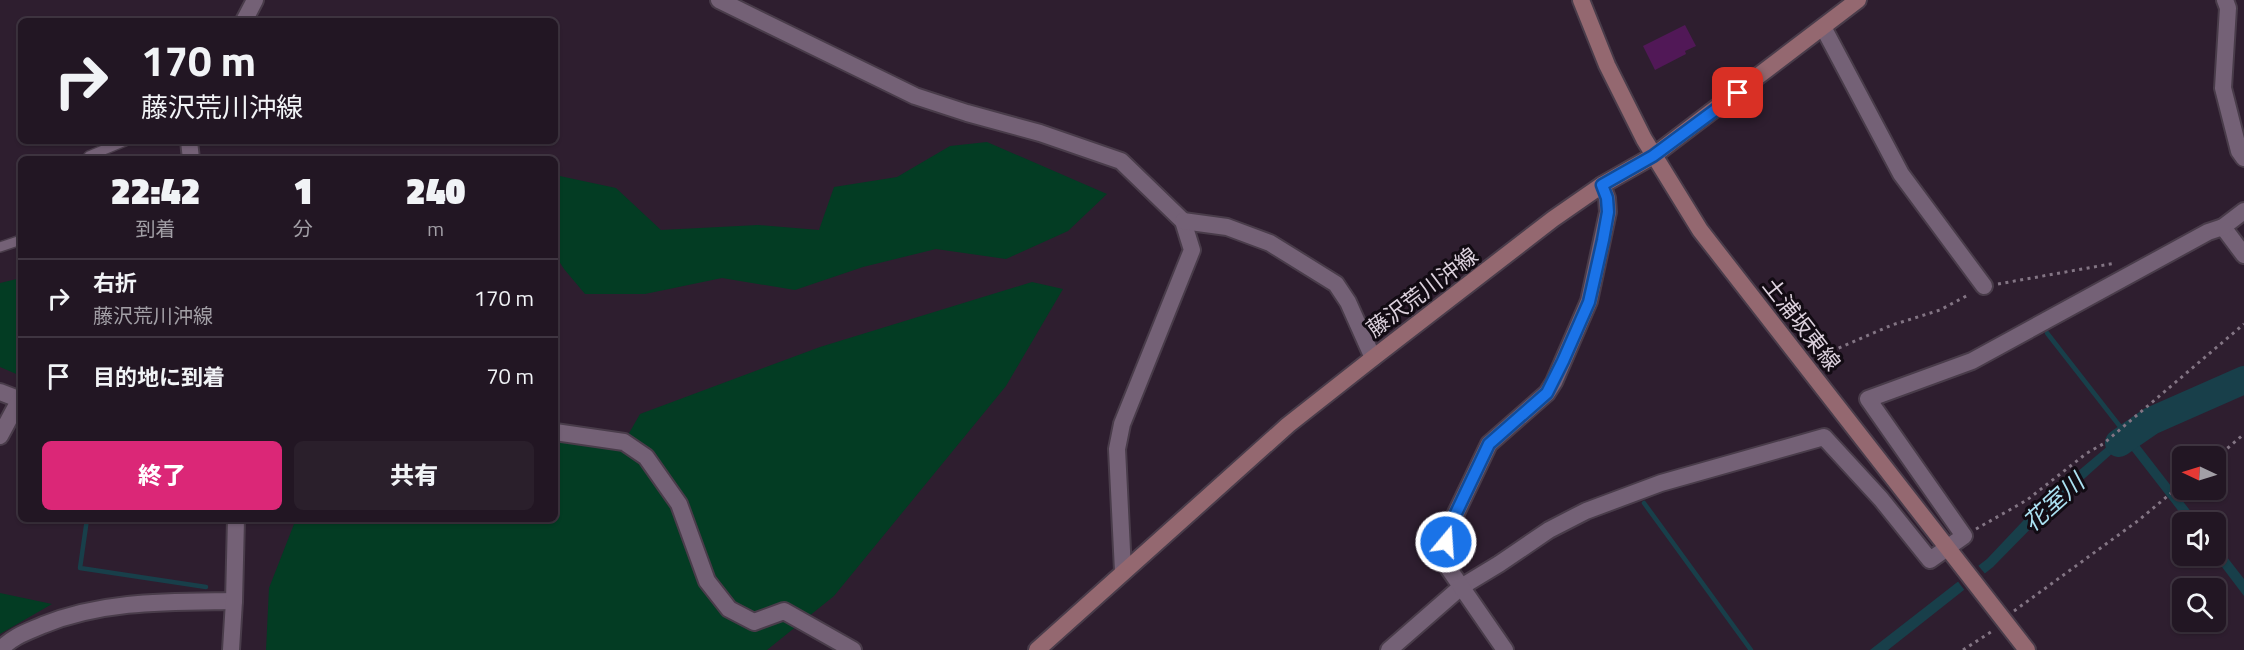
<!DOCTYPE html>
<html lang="ja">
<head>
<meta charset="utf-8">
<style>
	body { margin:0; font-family:"Titillium Web","Noto Sans JP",sans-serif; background:#2a1f2b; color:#f1f3f6; height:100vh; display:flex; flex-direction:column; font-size:22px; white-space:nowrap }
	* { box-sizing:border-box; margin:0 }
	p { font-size:20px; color:#a29fa6 }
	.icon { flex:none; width:33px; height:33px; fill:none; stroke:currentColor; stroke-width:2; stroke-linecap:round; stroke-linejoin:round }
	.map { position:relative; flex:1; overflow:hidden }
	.details { position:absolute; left:18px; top:156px; width:540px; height:366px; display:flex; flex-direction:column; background:#221623; border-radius:9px; box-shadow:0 2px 4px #0004,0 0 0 2px #3f3541 }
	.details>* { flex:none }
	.guide { position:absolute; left:18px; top:18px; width:540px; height:126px; border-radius:9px; box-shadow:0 2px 4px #0004,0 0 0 2px #3f3541; background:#221623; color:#f1f3f6; overflow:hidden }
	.needle { width:39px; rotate:274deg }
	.buttons { position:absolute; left:2172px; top:446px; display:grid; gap:12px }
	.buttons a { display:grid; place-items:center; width:54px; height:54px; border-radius:9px; background:#221623; box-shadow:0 2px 4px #0004,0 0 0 2px #3f3541; font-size:30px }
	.pin { position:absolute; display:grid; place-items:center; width:51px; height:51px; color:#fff; margin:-26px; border-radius:12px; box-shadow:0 3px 9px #0006 }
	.me { position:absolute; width:66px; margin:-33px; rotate:18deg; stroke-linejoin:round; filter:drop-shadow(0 0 4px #0008) }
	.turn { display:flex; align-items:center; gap:21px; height:126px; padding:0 24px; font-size:27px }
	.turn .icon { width:78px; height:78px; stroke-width:2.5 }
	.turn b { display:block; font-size:42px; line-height:51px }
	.eta { display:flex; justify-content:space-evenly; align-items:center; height:102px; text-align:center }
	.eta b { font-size:36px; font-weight:800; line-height:42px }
	.action { display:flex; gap:12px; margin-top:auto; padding:12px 24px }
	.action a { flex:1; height:69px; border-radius:9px; background:#db2777; color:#fff; font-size:24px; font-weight:800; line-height:69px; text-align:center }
	.action a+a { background:#2a1f2b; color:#f1f3f6 }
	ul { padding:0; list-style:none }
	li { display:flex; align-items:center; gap:18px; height:78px; padding:0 24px; border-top:2px solid #3f3541 }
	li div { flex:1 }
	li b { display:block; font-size:22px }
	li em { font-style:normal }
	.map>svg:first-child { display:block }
	.green { fill:#033c23 }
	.water { fill:#183f4a }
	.pier { fill:#2e1e2f }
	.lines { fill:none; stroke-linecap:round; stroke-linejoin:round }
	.stream { stroke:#183f4a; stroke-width:4.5 }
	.river { stroke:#183f4a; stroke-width:28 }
	.building { fill:#511857 }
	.service-casing { stroke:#493c4a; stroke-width:12 }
	.minor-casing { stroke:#493c4a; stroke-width:20 }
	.secondary-casing { stroke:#493c4a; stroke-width:20 }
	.path { stroke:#837584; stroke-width:3; stroke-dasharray:3 4.5; stroke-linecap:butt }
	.service { stroke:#746176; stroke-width:9 }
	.minor { stroke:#746176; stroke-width:16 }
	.secondary { stroke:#946870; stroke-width:16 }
	.route-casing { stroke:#114b97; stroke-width:15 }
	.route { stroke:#1a73e8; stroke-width:10 }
	.labels { text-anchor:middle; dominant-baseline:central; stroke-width:6; stroke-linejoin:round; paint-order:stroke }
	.street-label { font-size:22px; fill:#dcd1dd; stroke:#120b13 }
	.water-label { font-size:24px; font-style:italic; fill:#abe1f2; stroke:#120b13 }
</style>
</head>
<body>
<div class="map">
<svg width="2244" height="650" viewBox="0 0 2244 650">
	<rect width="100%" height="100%" fill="#2e1e2f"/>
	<g class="green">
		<polygon points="987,142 1107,194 1068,231 1006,259 936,249 863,267 795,290 722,278 645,294 585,294 564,269 555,255 555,175 616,188 661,230 758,225 819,230 834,187 897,177 950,146"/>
		<polygon points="21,278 21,376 0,367 0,283"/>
		<polygon points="1032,282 1063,289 1006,386 834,596 767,650 266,650 269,588 294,524 301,519 555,519 555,432 624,442 640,414 820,347"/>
		<polygon points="0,593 52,604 0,634"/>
	</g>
	<g class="water">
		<polygon points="2147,417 2153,426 2133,437 2199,522 2187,522 2125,442 2045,514 1993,567 1888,650 1870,650 1987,559 2038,505 2109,445 2131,431"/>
		<polygon points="2216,543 2244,579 2244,596 2213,555 2216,555"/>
	</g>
	<polygon class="pier" points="1976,563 1987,576 1966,592 1956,579"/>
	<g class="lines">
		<g class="stream">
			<polyline points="2047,333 2129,438"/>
			<polyline points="1644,503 1751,650"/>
			<polyline points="87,519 80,568 206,587"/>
		</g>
		<polyline class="river" points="2119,443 2151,421 2244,380"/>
	</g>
	<polygon class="building" points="1685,25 1696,46 1685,51 1686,54 1655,70 1643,46"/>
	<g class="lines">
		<defs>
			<g id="service">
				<polyline points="87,159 89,156 125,141"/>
				<polyline points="0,247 21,240"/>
			</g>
			<g id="minor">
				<polyline points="719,0 915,96 967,113 1040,133 1121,161 1183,221 1192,250 1122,424 1117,449 1123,571"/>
				<polyline points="2225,0 2228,8 2223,88 2239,151 2244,158"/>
				<polyline points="244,21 255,0"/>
				<polyline points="1823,27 1901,174 1984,286"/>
				<polyline points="189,141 191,159"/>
				<polyline points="1183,221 1227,227 1270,243 1336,284 1348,302 1373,358"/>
				<polyline points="2223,227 2244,255"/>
				<polyline points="0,392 21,400"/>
				<polyline points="555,432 624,442 646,457 679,504 707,581 729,609 754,622 784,611 853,650"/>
				<polyline points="0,436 20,399"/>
				<path d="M0,650C13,636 27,632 43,625C105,600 169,602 234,601"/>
				<polyline points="231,650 234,601 236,519"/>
				<polyline points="1389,650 1461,587 1499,564 1549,530 1586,511 1661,483 1824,437 1881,499 1930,560 1964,536 1868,399 1972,361 2208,232 2223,227 2244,211"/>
				<polyline points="1505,650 1449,569 1444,555 1448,530 1489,444 1547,393 1554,382 1589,301 1608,212 1607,198 1602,185"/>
			</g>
			<g id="secondary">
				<polyline points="1581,0 1607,65 1644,139 1700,230 2027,650"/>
				<polyline points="1037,650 1288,425 1373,358 1553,219 1602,185 1653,156 1858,0"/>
			</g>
		</defs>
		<use href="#service" class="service-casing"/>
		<use href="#minor" class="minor-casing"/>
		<use href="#secondary" class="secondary-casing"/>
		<g class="path">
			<polyline points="1998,284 2116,263"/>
			<polyline points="1818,357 1892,325 1940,310 1970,294"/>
			<polyline points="2216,458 2244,434"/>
			<polyline points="1976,529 2027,500 2087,453 2103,444 2244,324"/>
			<polyline points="2014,611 2139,520 2182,484"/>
			<polyline points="1963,650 1994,630"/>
		</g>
		<use href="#service" class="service"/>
		<use href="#minor" class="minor"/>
		<use href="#secondary" class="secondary"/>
	</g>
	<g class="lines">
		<defs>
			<polyline id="route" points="1446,542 1448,530 1489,444 1547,393 1563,361 1589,302 1603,240 1608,212 1607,198 1602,185 1653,156 1738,93"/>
		</defs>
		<use href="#route" class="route-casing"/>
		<use href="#route" class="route"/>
	</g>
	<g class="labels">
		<g class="street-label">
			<text transform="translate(1422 292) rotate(-37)">藤沢荒川沖線</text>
			<text transform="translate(1802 324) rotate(52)">土浦坂東線</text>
		</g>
		<g class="water-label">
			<text transform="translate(2053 502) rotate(-42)">花室川</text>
		</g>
	</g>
</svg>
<div class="buttons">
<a><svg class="needle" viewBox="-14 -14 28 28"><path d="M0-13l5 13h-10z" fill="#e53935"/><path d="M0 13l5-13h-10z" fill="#a29fa6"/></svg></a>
<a><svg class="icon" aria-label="sound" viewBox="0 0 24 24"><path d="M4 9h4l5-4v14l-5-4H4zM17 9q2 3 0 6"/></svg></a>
<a><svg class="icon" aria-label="search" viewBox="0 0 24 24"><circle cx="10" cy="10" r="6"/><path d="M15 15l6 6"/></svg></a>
</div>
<div class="pin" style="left:1738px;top:93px;background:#d93025"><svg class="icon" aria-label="arrive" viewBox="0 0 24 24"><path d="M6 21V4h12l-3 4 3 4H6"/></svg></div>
<svg class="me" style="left:1446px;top:542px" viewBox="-20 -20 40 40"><circle r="17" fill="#1a73e8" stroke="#fff" stroke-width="3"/><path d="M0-11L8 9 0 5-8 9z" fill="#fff"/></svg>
<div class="guide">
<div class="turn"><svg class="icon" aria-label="right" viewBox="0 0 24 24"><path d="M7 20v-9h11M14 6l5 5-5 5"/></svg><div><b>170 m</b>藤沢荒川沖線</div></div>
</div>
<section class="details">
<div class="eta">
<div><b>22:42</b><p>到着</p></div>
<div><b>1</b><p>分</p></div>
<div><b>240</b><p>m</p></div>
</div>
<ul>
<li><svg class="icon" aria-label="right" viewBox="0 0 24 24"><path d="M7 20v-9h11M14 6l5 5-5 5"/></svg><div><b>右折</b><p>藤沢荒川沖線</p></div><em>170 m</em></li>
<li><svg class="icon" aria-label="arrive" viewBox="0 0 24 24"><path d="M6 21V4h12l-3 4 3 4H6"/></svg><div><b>目的地に到着</b></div><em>70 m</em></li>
</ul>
<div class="action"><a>終了</a><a>共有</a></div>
</section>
</div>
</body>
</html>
